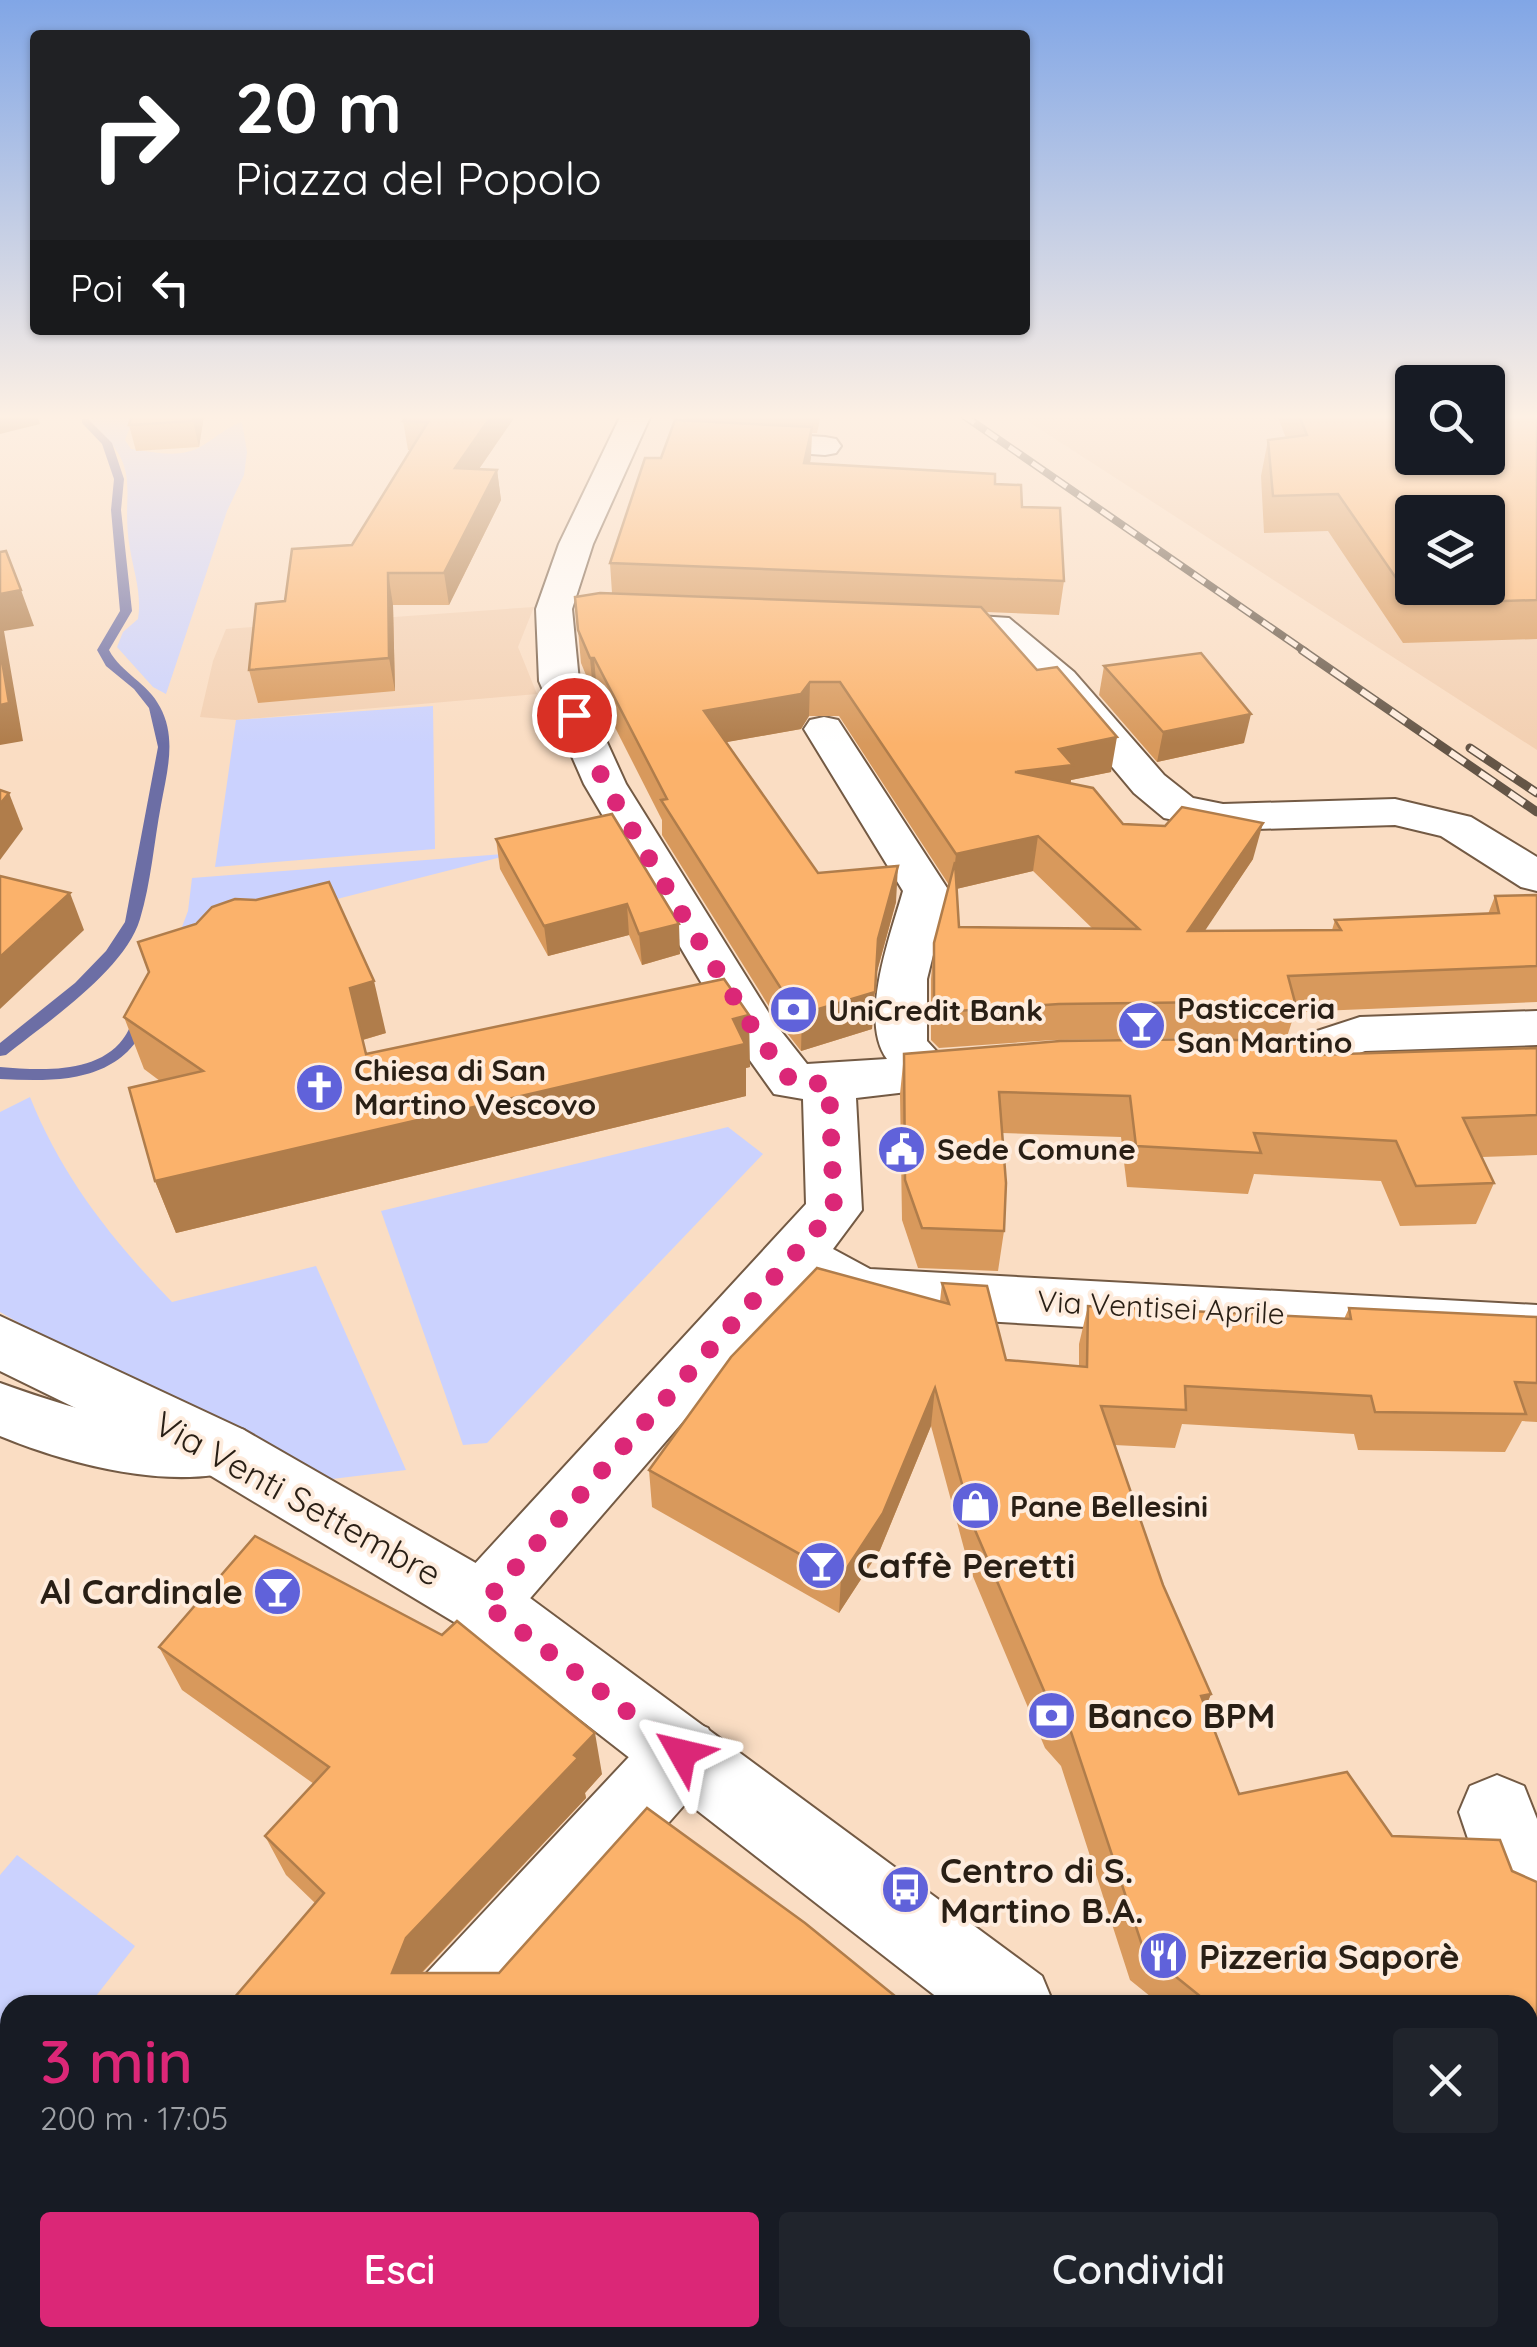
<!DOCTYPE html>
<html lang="it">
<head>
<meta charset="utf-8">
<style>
	body { margin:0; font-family:Quicksand,sans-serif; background:#20242c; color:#f1f3f6; height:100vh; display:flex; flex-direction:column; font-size:38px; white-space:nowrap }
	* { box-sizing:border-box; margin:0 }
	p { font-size:32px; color:#9ea1a6 }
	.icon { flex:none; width:55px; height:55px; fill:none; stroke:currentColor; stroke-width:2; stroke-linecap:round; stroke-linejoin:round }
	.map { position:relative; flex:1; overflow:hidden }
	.panel { position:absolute; left:0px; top:1995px; width:1538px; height:352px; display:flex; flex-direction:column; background:#171b24; border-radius:30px 30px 0 0; box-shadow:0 2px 8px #0004 }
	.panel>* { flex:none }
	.hud { position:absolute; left:30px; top:30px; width:1000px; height:305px; border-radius:10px; box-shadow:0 2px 8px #0004; background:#202124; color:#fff; overflow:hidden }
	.fabs { position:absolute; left:1395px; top:365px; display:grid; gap:20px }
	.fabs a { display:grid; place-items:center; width:110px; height:110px; border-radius:10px; background:#171b24; box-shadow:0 2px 8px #0004; font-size:50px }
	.pin { position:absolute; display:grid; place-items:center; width:85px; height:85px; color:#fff; margin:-42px; border:5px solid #fff; border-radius:50%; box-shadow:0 2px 10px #0007 }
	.me { position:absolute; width:110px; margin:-55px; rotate:307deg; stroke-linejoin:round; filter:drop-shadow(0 0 8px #0008) }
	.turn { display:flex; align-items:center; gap:35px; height:210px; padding:0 40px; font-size:45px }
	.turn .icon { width:130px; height:130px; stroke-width:2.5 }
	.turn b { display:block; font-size:70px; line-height:85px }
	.then { display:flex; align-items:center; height:95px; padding:0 40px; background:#0003; gap:20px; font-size:38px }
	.round { display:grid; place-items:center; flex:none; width:105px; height:105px; border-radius:10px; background:#20242c }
	.headline { display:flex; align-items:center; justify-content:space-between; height:170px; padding:0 40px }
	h1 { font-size:60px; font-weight:600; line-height:75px; color:#db2777 }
	.cta { display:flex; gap:20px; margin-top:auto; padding:20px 40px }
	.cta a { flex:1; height:115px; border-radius:10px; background:#db2777; color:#fff; font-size:40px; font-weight:600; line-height:115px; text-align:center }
	.cta a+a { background:#20242c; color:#f1f3f6 }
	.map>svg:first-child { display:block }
	.built { fill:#f3d0b2; fill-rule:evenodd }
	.green { fill:#cbd2fe }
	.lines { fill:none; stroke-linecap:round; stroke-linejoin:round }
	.stream { fill:#6c6ea5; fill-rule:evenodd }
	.minor-casing { stroke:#735a44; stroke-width:4 }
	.major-casing { stroke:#735a44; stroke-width:4 }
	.minor { fill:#fff; fill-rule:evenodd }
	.major { fill:#fff; fill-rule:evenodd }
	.rail-far1-casing { stroke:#645546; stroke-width:8 }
	.rail-casing { stroke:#645546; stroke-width:9 }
	.rail-far1 { stroke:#feecdd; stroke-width:5; stroke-dasharray:14; stroke-linecap:butt }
	.rail { stroke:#feecdd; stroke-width:6; stroke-dasharray:18; stroke-linecap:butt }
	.wall { fill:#d8995c; fill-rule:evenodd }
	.shaded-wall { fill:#b07d4b }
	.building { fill:#fbb26b; stroke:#b07d4b; stroke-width:2.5; fill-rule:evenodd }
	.route { stroke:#db2777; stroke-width:18; stroke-dasharray:0 32.4 }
	.labels { text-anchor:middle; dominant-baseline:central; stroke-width:8; stroke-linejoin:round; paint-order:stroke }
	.poi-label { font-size:30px; font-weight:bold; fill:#291f15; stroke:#feecdd; text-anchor:start }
	.street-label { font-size:30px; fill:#291f15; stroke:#feecdd }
	.near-street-label { font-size:35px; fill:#291f15; stroke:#feecdd }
	.near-poi-label { font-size:35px; font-weight:bold; fill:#291f15; stroke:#feecdd; text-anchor:start }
</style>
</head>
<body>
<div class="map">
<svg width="1537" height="2347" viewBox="0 0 1537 2347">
	<rect width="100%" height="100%" fill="#faddc3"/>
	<g class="built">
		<path d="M1018,415H1412V458H1488L1537,415V750ZM1412,512H1488V588H1412Z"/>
		<polygon points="534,607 518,647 537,694 236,720 200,717 213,661 226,629"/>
	</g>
	<g class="green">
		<path d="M108,415H135L125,440L131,449C156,452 182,460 205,444C218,436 227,427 242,422L247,452L244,475L227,511L166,694L153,687L117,647L123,632L138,619C142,594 134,573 130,549C119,488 147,470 88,420Z"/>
		<polygon points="433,706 435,849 215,867 236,720"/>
		<polygon points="517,853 177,940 188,911 192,878"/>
		<path d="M30,1097C62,1177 112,1240 172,1302L316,1266L406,1470L299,1483L0,1312V1112Z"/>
		<polygon points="728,1127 763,1154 487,1443 463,1445 381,1211"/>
		<polygon points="17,1855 135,1946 89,2005 10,2005 10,2106 0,2119 0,1875"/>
		<polygon points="0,2237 10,2246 10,2338 37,2338 28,2347 0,2347"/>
	</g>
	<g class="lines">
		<g class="stream">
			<path d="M82,419H88L112,443L124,479L121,510L132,611L109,650C121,673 148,683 160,707C177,738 167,772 161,805C154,842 151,883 140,919C125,970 47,1022 6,1055L0,1056V1043L75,983L106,951L125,922L158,747L149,708L134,689L106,666L97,650L120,611L111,510L114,479L102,444L82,423Z"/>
			<path d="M140,1016L148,1021C121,1083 59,1082 0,1079V1067C39,1070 96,1075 123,1039C128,1033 131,1024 134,1017Z"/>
		</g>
		<defs>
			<g id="minor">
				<path d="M621,415H651L593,544L572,609L579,681L626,784L777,1026L807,1064L887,1059C858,1020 891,934 903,891L804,729L810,720L824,717L838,720L949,891L927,979V1041L939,1054L975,1050L993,1055L1001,1067L993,1079L975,1084L856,1098L862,1210L833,1249L870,1269L1537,1305V1353L861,1314L801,1285L507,1625L483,1634L459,1625L449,1603L459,1581L806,1204L803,1099L774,1094L734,1038L584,784L539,681L536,609L559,544Z"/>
				<polygon points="740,432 825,437 836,439 841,446 836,453 825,455 729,448 724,441 729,434"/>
				<polygon points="932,613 1009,618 1074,672 1164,775 1193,798 1223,804 1395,799 1471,817 1537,857 1537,891 1521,887 1441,836 1395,825 1223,830 1164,818 1134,793 1046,688 986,637 919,632 913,624 919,616"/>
				<path d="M1537,1011V1045L1365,1051C1332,1062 1334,1089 1294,1077L1286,1065L1311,1033L1360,1017Z"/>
				<path d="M0,1383C45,1399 88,1414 136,1419C172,1423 209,1418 244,1430L253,1449L244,1468C173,1492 68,1464 0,1436Z"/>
				<polygon points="682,1717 708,1728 719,1753 708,1778 508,2005 412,2005 424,1976 656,1728"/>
				<polygon points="1497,1775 1524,1786 1537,1819 1537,1901 1515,1910 1488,1898 1459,1812 1470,1786"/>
				<polygon points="1537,2170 1537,2258 1528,2259 1528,2171"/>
				<polygon points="99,2338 197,2338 194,2347 96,2347"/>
			</g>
			<g id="major">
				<polygon points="0,1316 244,1430 507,1581 1042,1976 1054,2005 947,2005 459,1625 198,1468 0,1371"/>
				<polygon points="1403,2338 1504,2338 1507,2347 1406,2347"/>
			</g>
		</defs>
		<use href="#minor" class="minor-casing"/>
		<use href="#major" class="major-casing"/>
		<use href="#minor" class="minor"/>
		<use href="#major" class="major"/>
		<defs>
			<polyline id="rail-far1" points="963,415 1306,652"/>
			<g id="rail">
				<polyline points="1302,650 1537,812"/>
				<polyline points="1470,748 1537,793"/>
			</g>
		</defs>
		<use href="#rail-far1" class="rail-far1-casing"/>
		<use href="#rail" class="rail-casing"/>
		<use href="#rail-far1" class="rail-far1"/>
		<use href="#rail" class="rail"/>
	</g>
	<g class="wall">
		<polygon points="132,415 204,415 199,447 136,451 129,425"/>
		<polygon points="408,415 516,415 479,469 497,470 501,500 449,605 393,605 395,691 258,703 249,670 285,601 352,545 410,450 408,450 403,421"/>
		<path d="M685,415H821L817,433H812L810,464L995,484L1022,507L1064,581L1059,615L985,612L1111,772L1071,780L1070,784L1123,824L1253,859L1204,931L1332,930L1335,920L1488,914L1495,896L1537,895V1002L1295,1012L1285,1043L1208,1038L1053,1040L939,1048L931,1040V979L934,943L949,885L839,716H809L801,729L726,742L818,873L896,902L876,975L872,1029L801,1051L780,1024L662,835V820L597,692H593L581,663L575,597L612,593L610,563L661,458L685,420ZM1033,871L1093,929L959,927L956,889Z"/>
		<polygon points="1277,415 1537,415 1537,639 1403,643 1328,531 1264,533 1261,476 1268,440 1286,438"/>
		<polygon points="1104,666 1244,743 1157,762 1099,695"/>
		<polygon points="612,814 680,954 642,965 629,935 548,956 500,869 496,839"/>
		<polygon points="124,1017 386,1033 363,1040 366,1054 750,1067 746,1068 746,1096 176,1233 155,1181 160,1081 144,1069"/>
		<polygon points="1537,1048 1537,1155 1482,1157 1494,1183 1476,1224 1400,1226 1381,1181 1254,1174 1248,1194 1127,1187 1121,1137 1002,1133 1004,1231 998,1271 918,1268 902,1220 900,1094 904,1054 1312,1055"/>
		<polygon points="942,1283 1006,1360 1079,1366 1079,1344 1088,1306 1344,1319 1349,1308 1537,1317 1537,1422 1522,1421 1505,1452 1358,1450 1354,1434 1182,1424 1175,1448 1114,1445 1163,1585 1211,1694 1205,1707 1239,1794 1512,1871 1537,1882 1537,2168 1528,2167 1528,2005 1161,2005 1130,1980 1061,1766 1045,1748 969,1567 931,1426 880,1550 839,1613 652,1507 649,1470 940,1301"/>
		<polygon points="159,1647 602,1774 585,1793 586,1798 422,1973 906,2005 228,2005 315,1903 286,1875 265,1836 314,1784 182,1690"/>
		<polygon points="1027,2338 1363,2338 1374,2347 1036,2347"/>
	</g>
	<g class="shaded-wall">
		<polygon points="0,415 37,415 40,424 0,434"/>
		<polygon points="194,415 204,415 199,447 193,421"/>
		<polygon points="492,415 516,415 459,498 455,468"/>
		<polygon points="812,427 811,458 803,495 804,463"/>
		<polygon points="497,470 501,500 449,605 444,573"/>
		<polygon points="388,573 393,605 395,691 389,658"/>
		<polygon points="21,590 34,626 4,631 23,741 0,745 0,594"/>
		<polygon points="590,658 594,658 597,692 593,692"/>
		<polygon points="810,682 809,716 801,729 705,746 704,711"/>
		<polygon points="1251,714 1244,743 1157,762 1163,732"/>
		<polygon points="1117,737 1111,772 1071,780 1068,800 1015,772 1059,749"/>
		<polygon points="9,793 23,829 0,860 0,804"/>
		<polygon points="1263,823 1253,859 1180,968 1188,931"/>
		<polygon points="1038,836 1033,871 952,890 956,854"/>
		<polygon points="898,866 896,902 876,975 872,1029 801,1051 802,1014 878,939"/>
		<polygon points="70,893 84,930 0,1009 0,957"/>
		<polygon points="627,904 629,935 548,956 544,926"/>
		<polygon points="679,924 680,954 642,965 639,934"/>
		<polygon points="374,981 386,1033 362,1040 350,988"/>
		<polygon points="749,1015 750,1067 746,1068 746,1096 176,1233 155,1181"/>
		<polygon points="935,1388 931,1426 880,1550 839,1613 841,1577"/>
		<polygon points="1211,1694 1197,1728 1201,1696"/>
		<polygon points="595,1733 602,1774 585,1793 586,1798 421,1973 392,1973 406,1938"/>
	</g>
	<g class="building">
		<polygon points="132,415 194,415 193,421 129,425"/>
		<polygon points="408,415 492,415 455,468 497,470 444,573 388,573 389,658 249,670 256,604 285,601 292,549 352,545 428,422 403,421"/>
		<path d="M1299,415H1412V458H1488V415H1537V600L1414,604L1338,494L1273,496L1268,440L1307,435ZM1412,512H1488V588H1412Z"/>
		<polygon points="675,420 812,427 804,463 995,474 995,484 1021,485 1022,507 1060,508 1064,581 610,563 645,458 661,458"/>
		<polygon points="6,551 21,590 0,594 0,552"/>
		<polygon points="600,593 981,607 1037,670 1057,667 1117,737 1059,749 1073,765 1015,772 1093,788 1123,824 1165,826 1182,807 1263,823 1188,931 1341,930 1335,920 1499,913 1495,896 1537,895 1537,966 1288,976 1296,1006 1218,1002 1059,1004 942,1012 934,1003 934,943 955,862 959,927 1139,929 1038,836 956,854 840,682 810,682 801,694 704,711 818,873 898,866 878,939 875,992 802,1014 780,987 661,800 667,799 594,658 590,658 578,630 575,597"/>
		<polygon points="0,649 9,703 0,705"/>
		<polygon points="1201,653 1251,714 1163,732 1104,666"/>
		<polygon points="0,790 9,793 0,804"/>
		<polygon points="612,814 679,924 639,934 627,904 544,926 496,839"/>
		<polygon points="0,876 70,893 0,957"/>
		<polygon points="329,882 374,981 350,988 366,1054 724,979 749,1015 733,1019 745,1044 155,1181 129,1088 203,1071 124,1017 149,972 138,942 196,924 212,907 235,899 256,900"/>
		<polygon points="1219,1039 1309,1044 1312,1055 1537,1048 1537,1115 1463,1118 1494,1183 1416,1186 1396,1141 1254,1133 1261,1153 1136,1146 1130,1096 999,1092 1006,1183 1004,1231 922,1228 905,1180 904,1054 1060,1041"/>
		<polygon points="817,1268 949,1304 942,1283 987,1286 1006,1360 1087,1367 1088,1306 1351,1319 1349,1308 1537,1317 1537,1383 1515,1382 1526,1414 1375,1412 1371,1396 1185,1386 1186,1410 1101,1406 1163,1585 1211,1694 1201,1696 1239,1794 1347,1772 1392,1836 1500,1840 1512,1871 1537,1882 1537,2141 1528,2140 1528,2005 1211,2005 1144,1951 1071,1732 1054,1714 975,1530 935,1388 883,1513 841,1577 649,1470 731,1357"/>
		<polygon points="255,1536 442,1635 457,1621 595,1733 574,1755 578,1758 406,1938 392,1973 499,1973 647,1808 805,1923 906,2005 228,2005 324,1893 265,1836 329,1767 159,1647"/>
		<polygon points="392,2338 646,2338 654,2347 399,2347"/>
		<polygon points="1055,2338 1363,2338 1374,2347 1064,2347"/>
	</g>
	<linearGradient id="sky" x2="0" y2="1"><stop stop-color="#81a6e6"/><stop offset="0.56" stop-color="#fdf0e4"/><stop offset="1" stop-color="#fdf0e4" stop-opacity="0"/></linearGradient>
	<rect width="1537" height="744" fill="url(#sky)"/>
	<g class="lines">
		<polyline class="route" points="574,715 605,784 676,904 759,1038 792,1082 829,1084 834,1210 484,1603 682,1753"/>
	</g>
	<defs>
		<symbol id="bank-disc" viewBox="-11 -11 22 22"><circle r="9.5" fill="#6062da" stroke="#feecdd"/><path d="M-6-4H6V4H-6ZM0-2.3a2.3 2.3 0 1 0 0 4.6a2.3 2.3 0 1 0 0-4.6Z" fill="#fff"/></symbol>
		<symbol id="bar-disc" viewBox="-11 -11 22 22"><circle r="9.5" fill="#6062da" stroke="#feecdd"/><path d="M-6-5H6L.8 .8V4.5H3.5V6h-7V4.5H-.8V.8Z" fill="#fff"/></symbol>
		<symbol id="church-disc" viewBox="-11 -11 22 22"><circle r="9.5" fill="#6062da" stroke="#feecdd"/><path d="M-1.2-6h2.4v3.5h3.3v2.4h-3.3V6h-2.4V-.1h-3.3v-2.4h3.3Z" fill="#fff"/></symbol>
		<symbol id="civic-disc" viewBox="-11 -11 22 22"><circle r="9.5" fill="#6062da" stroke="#feecdd"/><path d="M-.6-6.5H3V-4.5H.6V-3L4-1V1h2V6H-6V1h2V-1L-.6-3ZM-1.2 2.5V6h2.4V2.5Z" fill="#fff"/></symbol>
		<symbol id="shop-disc" viewBox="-11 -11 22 22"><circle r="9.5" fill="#6062da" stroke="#feecdd"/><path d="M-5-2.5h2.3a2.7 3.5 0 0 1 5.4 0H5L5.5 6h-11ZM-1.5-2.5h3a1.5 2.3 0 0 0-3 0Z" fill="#fff"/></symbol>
		<symbol id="bus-disc" viewBox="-11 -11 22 22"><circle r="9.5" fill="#6062da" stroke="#feecdd"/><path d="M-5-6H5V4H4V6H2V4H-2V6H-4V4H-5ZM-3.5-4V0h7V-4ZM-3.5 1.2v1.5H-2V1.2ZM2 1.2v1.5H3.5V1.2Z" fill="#fff"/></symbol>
		<symbol id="restaurant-disc" viewBox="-11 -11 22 22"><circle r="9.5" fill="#6062da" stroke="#feecdd"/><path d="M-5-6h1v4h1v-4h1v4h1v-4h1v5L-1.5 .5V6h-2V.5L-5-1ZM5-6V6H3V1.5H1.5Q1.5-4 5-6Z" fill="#fff"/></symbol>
	</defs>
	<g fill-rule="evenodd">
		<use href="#bank-disc" x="766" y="982" width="55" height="55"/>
		<use href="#bar-disc" x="1114" y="998" width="55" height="55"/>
		<use href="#church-disc" x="292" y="1060" width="55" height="55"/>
		<use href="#civic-disc" x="874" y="1122" width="55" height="55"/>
		<use href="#shop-disc" x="948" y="1478" width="55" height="55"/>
		<use href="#bar-disc" x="794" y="1538" width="55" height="55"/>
		<use href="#bar-disc" x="250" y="1564" width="55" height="55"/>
		<use href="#bank-disc" x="1024" y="1688" width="55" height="55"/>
		<use href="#bus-disc" x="878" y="1862" width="55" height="55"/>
		<use href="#restaurant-disc" x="1136" y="1928" width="55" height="55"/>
	</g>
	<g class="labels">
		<g class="poi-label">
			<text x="1177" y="1008">Pasticceria<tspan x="1177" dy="34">San Martino</tspan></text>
			<text x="828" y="1010">UniCredit Bank</text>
			<text x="354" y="1070">Chiesa di San<tspan x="354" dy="34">Martino Vescovo</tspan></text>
			<text x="937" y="1149">Sede Comune</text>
			<text x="1010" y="1506">Pane Bellesini</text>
		</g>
		<g class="street-label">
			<text transform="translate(1161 1307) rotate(3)">Via Ventisei Aprile</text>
		</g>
		<g class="near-street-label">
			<text transform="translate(298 1498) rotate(29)">Via Venti Settembre</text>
		</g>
		<g class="near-poi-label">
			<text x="857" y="1565">Caffè Peretti</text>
			<text x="243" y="1591" text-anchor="end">Al Cardinale</text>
			<text x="1087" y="1715">Banco BPM</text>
			<text x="940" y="1870">Centro di S.<tspan x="940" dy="40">Martino B.A.</tspan></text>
			<text x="1199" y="1956">Pizzeria Saporè</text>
		</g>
	</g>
</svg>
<div class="fabs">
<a><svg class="icon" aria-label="search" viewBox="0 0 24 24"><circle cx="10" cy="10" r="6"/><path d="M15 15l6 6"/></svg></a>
<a><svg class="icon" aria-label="layers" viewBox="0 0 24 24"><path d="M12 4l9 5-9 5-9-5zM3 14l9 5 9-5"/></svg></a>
</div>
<div class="pin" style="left:574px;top:715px;background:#d93025"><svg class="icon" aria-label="arrive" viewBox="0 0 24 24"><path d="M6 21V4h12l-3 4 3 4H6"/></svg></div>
<svg class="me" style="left:682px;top:1753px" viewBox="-20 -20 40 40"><path d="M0-17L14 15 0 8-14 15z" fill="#db2777" stroke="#fff" stroke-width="4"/></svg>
<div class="hud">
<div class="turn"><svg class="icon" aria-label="right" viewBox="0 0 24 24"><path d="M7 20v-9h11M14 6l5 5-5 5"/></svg><div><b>20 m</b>Piazza del Popolo</div></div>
<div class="then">Poi<svg class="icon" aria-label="left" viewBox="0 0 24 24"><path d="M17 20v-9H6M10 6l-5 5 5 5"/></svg></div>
</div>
<section class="panel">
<div class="headline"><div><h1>3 min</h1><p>200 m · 17:05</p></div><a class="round"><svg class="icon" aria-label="close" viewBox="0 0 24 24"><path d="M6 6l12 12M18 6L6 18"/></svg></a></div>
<div class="cta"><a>Esci</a><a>Condividi</a></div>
</section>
</div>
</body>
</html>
